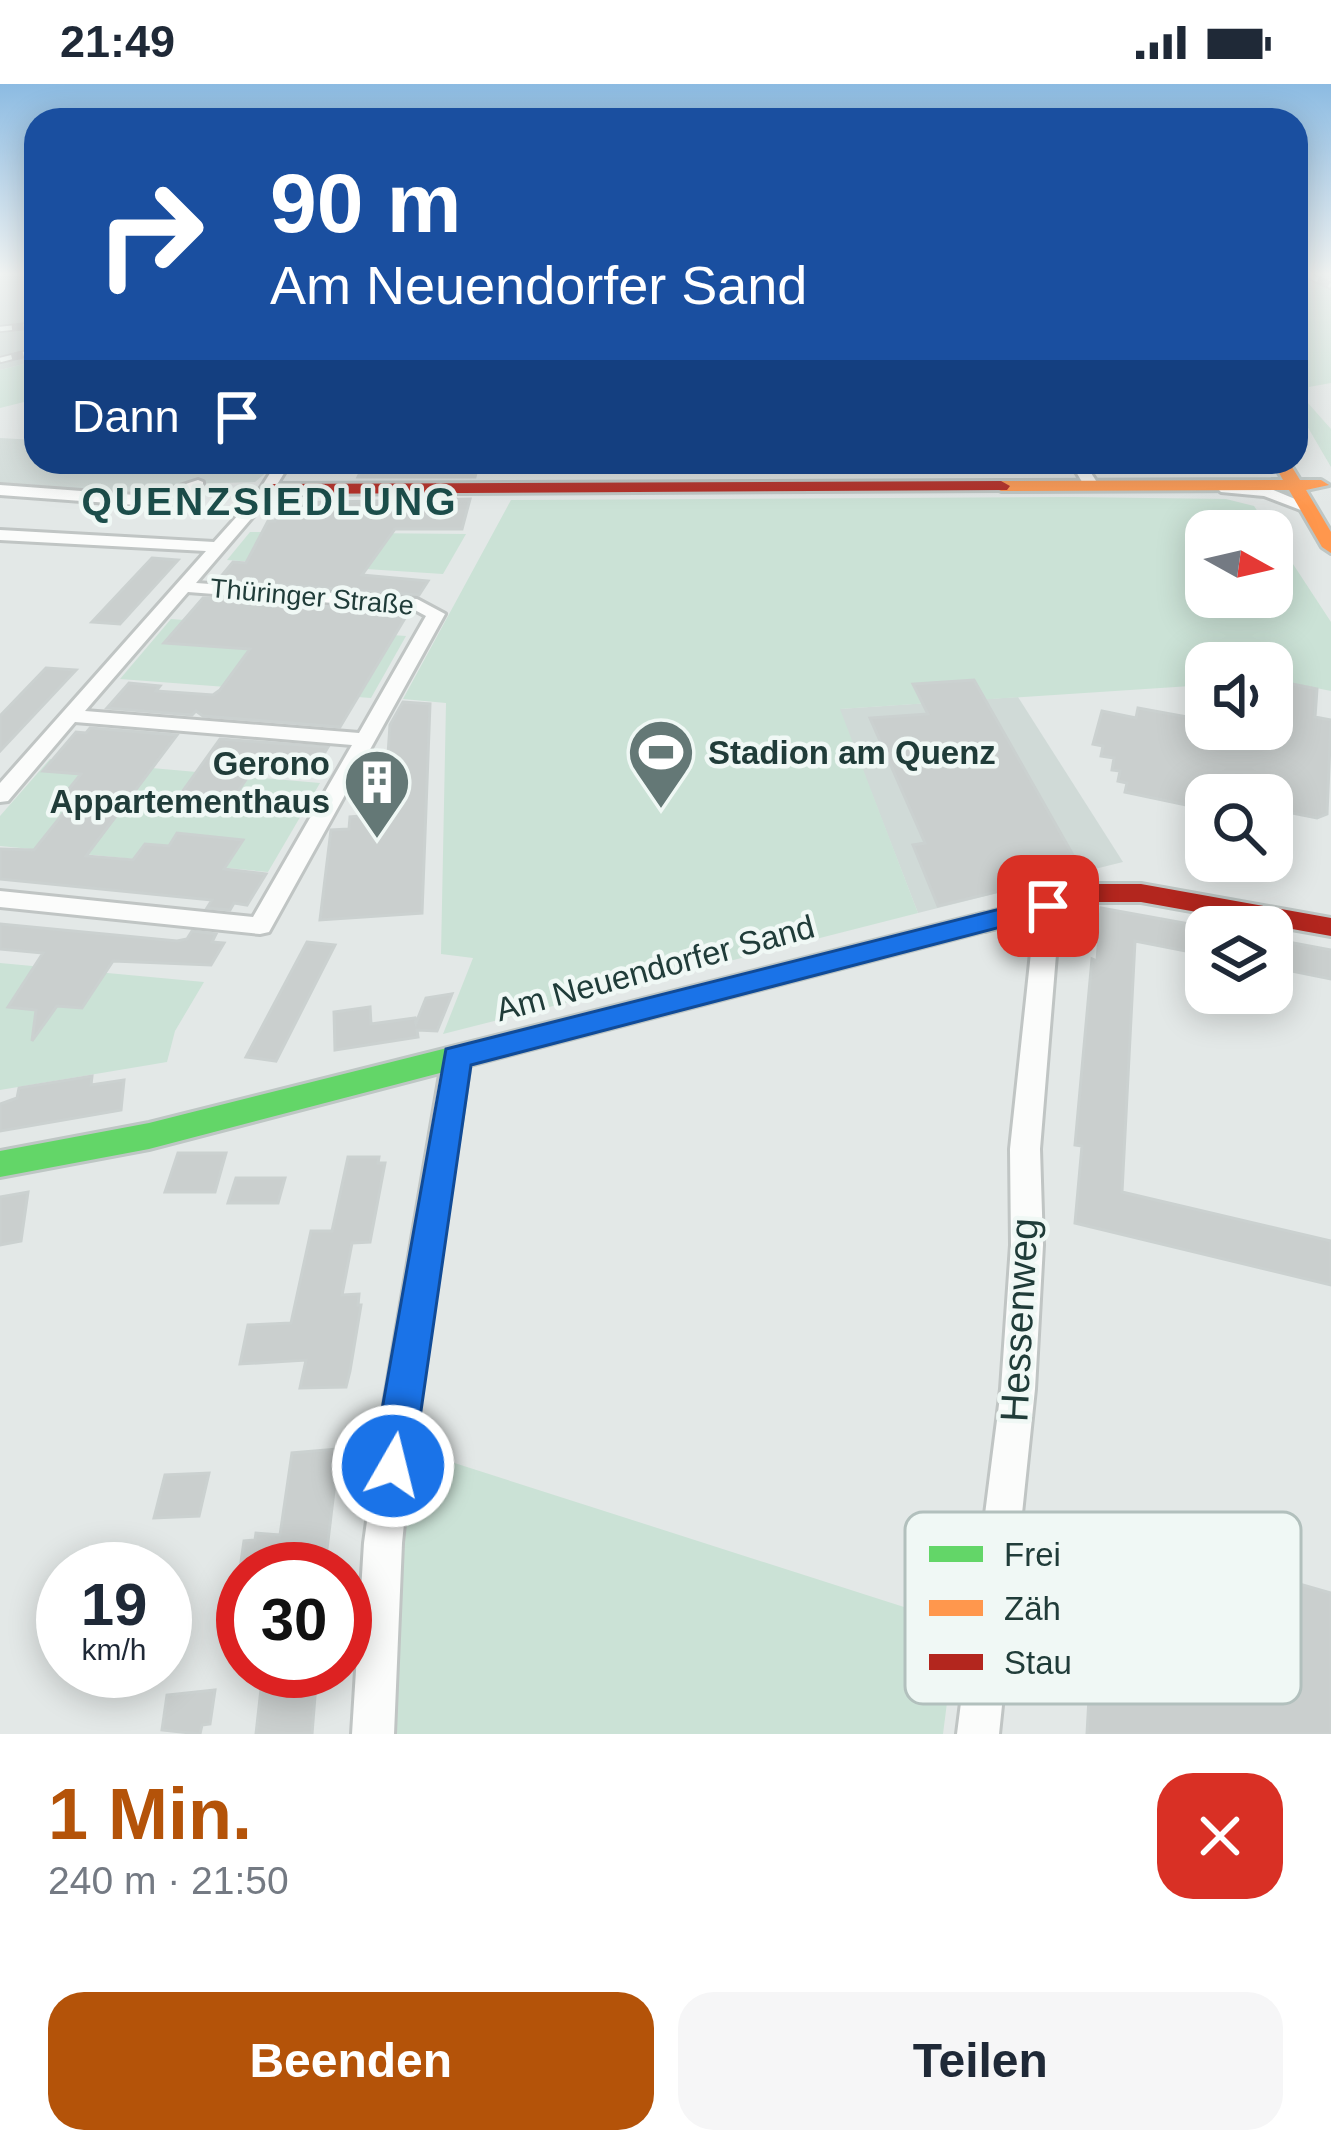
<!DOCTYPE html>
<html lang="de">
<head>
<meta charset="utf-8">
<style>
	body { margin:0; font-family:Arial,sans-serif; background:#f6f6f7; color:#1f2937; height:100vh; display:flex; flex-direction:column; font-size:45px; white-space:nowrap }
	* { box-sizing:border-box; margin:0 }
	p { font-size:39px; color:#747a83 }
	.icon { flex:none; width:66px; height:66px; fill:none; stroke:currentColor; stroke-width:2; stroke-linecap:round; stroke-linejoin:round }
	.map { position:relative; height:1650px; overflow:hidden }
	.side { display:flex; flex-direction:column; background:#fff; flex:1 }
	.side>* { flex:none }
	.guide { position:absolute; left:24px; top:24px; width:1284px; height:366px; border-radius:36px; box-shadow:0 6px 30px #0003; background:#1a4fa0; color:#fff; overflow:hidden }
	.needle { width:78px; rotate:98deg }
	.buttons { position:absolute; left:1185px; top:426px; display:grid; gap:24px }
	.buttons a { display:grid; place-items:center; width:108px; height:108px; border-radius:24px; background:#fff; box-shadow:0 6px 30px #0003; font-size:60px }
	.speed { position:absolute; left:36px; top:1458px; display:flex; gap:24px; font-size:60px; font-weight:700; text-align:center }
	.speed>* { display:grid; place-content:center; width:156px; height:156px; border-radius:50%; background:#fff; box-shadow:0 6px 30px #0003; line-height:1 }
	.speed small { font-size:30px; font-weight:400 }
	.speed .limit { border:18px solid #d22; background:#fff; color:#111 }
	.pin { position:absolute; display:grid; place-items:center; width:102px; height:102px; color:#fff; margin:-51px; border-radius:24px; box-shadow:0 6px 18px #0006 }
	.me { position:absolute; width:132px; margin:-66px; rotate:8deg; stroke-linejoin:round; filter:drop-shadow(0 0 9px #0008) }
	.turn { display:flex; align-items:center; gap:42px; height:252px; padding:0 48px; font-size:54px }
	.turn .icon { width:156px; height:156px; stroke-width:2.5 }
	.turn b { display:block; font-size:84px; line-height:102px }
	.then { display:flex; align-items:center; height:114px; padding:0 48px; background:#0003; gap:24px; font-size:45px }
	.round { display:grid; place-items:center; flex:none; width:126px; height:126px; border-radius:36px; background:#f6f6f7 }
	.overview { display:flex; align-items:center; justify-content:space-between; height:204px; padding:0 48px }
	h1 { font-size:72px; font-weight:700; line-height:90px; color:#b45309 }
	.cta { display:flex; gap:24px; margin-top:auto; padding:24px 48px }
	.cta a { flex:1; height:138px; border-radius:36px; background:#b45309; color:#fff; font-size:48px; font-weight:700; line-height:138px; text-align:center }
	.cta a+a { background:#f6f6f7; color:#1f2937 }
	.status { display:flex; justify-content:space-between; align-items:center; height:84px; padding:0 60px; background:#fff; direction:ltr }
	.status svg { height:33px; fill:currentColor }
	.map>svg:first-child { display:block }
	.built { fill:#d0dad7 }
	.green { fill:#cbe2d6 }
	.building { fill:#cacfce; stroke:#cbd1d0; stroke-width:3 }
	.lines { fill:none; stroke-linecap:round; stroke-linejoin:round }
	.street-casing { stroke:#c0c5c4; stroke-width:6 }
	.fast-casing { stroke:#bec6c4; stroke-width:6 }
	.slow-casing { stroke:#bec6c4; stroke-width:6 }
	.jam-casing { stroke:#bec6c4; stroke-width:6 }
	.street { fill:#fbfcfb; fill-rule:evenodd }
	.fast { fill:#63d668; fill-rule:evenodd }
	.slow { fill:#ff974d; fill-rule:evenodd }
	.jam { fill:#b3261e; fill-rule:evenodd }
	.rail-casing { stroke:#c6caca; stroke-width:8 }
	.rail { stroke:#f0f8f5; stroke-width:4.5; stroke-dasharray:12; stroke-linecap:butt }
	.route { fill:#1a73e8; stroke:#114b97; stroke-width:3 }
	.labels { text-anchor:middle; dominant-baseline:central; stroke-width:9; stroke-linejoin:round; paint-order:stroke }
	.far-street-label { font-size:27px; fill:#203c39; stroke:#f0f8f5 }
	.poi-label { font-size:33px; font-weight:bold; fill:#203c39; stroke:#f0f8f5; text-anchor:start }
	.street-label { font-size:33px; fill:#203c39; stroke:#f0f8f5 }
	.far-district-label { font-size:39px; font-weight:bold; letter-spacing:3px; fill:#1c4e4b; stroke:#f0f8f5 }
	.near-street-label { font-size:39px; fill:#203c39; stroke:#f0f8f5 }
	.key { fill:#f0f8f5; stroke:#b2c0bd; stroke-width:3 }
	.key-label { font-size:33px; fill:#203c39 }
</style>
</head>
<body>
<div class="status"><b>21:49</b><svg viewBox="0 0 49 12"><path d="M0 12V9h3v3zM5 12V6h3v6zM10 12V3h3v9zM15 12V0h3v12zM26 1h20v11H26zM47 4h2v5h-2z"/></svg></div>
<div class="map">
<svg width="1331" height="1650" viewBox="0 0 1331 1650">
	<rect width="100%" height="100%" fill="#e3e8e7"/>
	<g class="built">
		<polygon points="0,191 36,191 36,277 0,286"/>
		<polygon points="0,354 36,356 36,378 254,378 268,387 255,398 188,400 167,410 0,400"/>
		<polygon points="1018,613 1123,778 918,829 839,625"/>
	</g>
	<g class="green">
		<polygon points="1296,191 1331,205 1331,299 1309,303 1307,318 1331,345 1331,383 1296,323"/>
		<polygon points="36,277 36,315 0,324 0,286"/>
		<polygon points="1072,413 1226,415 1254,422 1271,447 1206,447 1206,513 1272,513 1272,448 1331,538 1331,607 1272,595 1272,579 1206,579 1206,601 840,625 918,829 443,950 473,874 441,870 446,619 403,615 511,416"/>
		<polygon points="250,448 466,450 443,490 227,476"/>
		<polygon points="171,535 406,552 371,614 120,595"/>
		<polygon points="50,675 320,699 268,788 0,762 0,732"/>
		<polygon points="0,879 204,898 175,947 167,978 0,1006"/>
		<polygon points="417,1367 957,1540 943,1650 387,1650 397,1456"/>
	</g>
	<g class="building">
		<polygon points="365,378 479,378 475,393 358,393"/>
		<polygon points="470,415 462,445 395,445 362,491 428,497 419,511 218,496 233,478 246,479 268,437 275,437 284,419"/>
		<polygon points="152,474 178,476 120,540 92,538"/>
		<polygon points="203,514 408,529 340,643 203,632 196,627 192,631 107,624 129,599 160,602 156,607 213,611 220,606 250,565 164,559"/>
		<polygon points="46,584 76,586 0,667 0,632"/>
		<polygon points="974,596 1082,787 938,822 913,761 925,759 870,634 928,630 913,600"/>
		<polygon points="1272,596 1317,605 1315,633 1331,636 1327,730 1317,734 1272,725 1272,711 1206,711 1206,716 1187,712 1186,721 1125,708 1127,699 1118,697 1120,687 1112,686 1114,674 1101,672 1103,662 1093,660 1102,627 1136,634 1138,624 1198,635 1197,645 1272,645"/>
		<polygon points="403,618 430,620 422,829 320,836 331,746 349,745 350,733 384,730 390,641"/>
		<polygon points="90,644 177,651 86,772 133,776 145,760 169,762 177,749 243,756 224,785 266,790 247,821 234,819 230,826 207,824 212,816 0,795 0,765 34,766 77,712 64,711 81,690 43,687 76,648 86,649"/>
		<polygon points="220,655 328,663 312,690 252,687 236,710 225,709 217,721 175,718"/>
		<polygon points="1101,824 1206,843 1206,871 1135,857 1122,1108 1331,1157 1331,1201 1075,1139 1082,1062 1075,1061 1092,875 1097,877"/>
		<polygon points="0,840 177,857 187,855 192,847 216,850 212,858 224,859 211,881 113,877 82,924 57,922 32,957 36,926 8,923 43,869 0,865"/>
		<polygon points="1272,855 1331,866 1331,895 1272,883"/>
		<polygon points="307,858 335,861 276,977 246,973"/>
		<polygon points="452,910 437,947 417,946 418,953 335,966 334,928 370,923 371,940 415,934 416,939 426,914"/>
		<polygon points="92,992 91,1001 124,996 121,1026 0,1047 0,1020 17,1014 19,1004"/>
		<polygon points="178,1069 226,1069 215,1108 165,1108"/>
		<polygon points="348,1073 379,1073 378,1079 385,1079 370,1158 352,1159 342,1211 359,1210 358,1221 361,1221 350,1287 346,1303 300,1304 306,1276 240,1280 248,1241 291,1239 311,1147 332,1147"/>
		<polygon points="236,1094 285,1094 278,1119 228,1119"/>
		<polygon points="28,1108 21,1157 0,1161 0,1113"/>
		<polygon points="339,1365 325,1482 240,1485 244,1457 255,1456 256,1449 280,1451 292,1369"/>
		<polygon points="209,1389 199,1432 154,1434 165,1391"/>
		<polygon points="1097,1468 1261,1515 1261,1489 1331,1509 1331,1650 1087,1650"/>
		<polygon points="263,1587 317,1587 312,1650 256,1650"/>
		<polygon points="215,1606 210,1640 202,1641 200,1650 162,1646 167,1611"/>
	</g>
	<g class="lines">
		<defs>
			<g id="street">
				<path d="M277,378H291L268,415L196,499L417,515L445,530L269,848L260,850L0,823V807L253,833L352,661L75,638L8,717L0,718V699L206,467L0,456V446L214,458L257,410ZM188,508L413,525L426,532L359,649L85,627Z"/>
				<polygon points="1070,378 1084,378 1100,403 1097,406 1087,406"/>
				<polygon points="198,396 203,398 203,404 150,422 0,411 0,401 149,412"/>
				<polygon points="1226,400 1271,405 1314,423 1306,428 1264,412 1221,408 1218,405"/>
				<polygon points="1048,814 1060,822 1040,1065 1043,1161 1035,1305 999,1650 957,1650 1001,1305 1011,1161 1010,1065 1036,822"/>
				<polygon points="457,963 467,966 471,973 414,1343 402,1459 394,1650 352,1650 364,1459 380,1343 443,973 447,966"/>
			</g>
			<polygon id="fast" points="985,829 999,838 995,844 149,1065 0,1093 0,1067 149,1039"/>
			<polygon id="slow" points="1273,378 1289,378 1300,396 1321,396 1329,401 1306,406 1331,448 1331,469 1322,463 1289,406 1001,407 992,402 1001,397 1283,396"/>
			<g id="jam">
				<polygon points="1001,397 1010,402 1007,406 269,410 260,405 269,400"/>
				<polygon points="1099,800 1141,800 1331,834 1331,852 1141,818 1099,818 985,847 971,838 975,832"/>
			</g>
		</defs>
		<use href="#street" class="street-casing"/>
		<use href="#fast" class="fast-casing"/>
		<use href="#slow" class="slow-casing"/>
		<use href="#jam" class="jam-casing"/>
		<use href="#street" class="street"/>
		<use href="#fast" class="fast"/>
		<use href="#slow" class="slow"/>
		<use href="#jam" class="jam"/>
		<defs>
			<g id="rail">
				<polyline points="1307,191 1331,202"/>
				<polyline points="0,245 36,241"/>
				<polyline points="0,276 36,267"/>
			</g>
		</defs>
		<use href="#rail" class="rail-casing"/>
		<use href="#rail" class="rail"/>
	</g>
	<linearGradient id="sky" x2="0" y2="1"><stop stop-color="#8cbbe2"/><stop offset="0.45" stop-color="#f2f5f4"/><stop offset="1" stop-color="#f2f5f4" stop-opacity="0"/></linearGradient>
	<rect width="1331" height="422" fill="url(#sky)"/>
	<polygon class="route" points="1048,813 1058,816 1062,822 1058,828 471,981 413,1382 407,1396 393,1402 378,1396 372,1382 446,965"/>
	<defs>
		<symbol id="stadium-pin" viewBox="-11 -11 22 30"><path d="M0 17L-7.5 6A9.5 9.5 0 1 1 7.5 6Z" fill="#647876" stroke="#f0f8f5"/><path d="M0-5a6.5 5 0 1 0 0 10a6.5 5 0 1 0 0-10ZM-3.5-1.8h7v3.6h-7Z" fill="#fff"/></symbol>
		<symbol id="building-pin" viewBox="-11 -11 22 30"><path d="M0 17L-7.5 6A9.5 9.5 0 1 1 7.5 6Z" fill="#647876" stroke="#f0f8f5"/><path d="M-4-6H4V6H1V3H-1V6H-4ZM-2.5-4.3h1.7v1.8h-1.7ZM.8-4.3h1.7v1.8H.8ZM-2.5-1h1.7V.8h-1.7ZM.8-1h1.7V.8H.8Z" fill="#fff"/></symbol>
	</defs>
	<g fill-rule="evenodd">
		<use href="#stadium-pin" x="623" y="630" width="76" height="104"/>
		<use href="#building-pin" x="339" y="660" width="76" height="104"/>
	</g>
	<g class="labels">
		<g class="far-street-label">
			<text transform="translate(312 513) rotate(5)">Thüringer Straße</text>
		</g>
		<g class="poi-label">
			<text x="708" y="668">Stadion am Quenz</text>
			<text x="330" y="679" text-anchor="end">Gerono<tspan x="330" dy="38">Appartementhaus</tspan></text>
		</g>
		<g class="street-label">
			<text transform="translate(655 884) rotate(-15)">Am Neuendorfer Sand</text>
		</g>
		<g class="far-district-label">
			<text x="270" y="417">QUENZSIEDLUNG</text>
		</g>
		<g class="near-street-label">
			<text transform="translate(1019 1236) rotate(-87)">Hessenweg</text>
		</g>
	</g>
	<rect x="905" y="1428" width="396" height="192" rx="18" class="key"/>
	<rect x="929" y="1462" width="54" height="16" fill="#63d668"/>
	<rect x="929" y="1516" width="54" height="16" fill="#ff974d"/>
	<rect x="929" y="1570" width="54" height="16" fill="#b3261e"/>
	<g class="key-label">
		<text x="1004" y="1482">Frei</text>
		<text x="1004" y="1536">Zäh</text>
		<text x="1004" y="1590">Stau</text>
	</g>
</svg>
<div class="buttons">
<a><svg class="needle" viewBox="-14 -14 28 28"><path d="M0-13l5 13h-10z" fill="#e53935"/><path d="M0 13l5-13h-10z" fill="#747a83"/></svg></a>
<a><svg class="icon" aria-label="sound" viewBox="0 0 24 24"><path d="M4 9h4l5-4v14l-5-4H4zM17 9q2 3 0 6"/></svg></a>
<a><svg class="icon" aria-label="search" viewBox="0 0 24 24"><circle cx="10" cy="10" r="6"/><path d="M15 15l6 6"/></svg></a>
<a><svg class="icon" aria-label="layers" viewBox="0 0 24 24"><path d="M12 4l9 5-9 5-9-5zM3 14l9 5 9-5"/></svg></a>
</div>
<div class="speed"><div>19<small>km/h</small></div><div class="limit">30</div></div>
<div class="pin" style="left:1048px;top:822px;background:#d93025"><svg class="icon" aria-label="arrive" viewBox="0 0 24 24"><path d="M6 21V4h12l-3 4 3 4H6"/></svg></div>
<svg class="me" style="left:393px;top:1382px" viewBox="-20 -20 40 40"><circle r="17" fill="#1a73e8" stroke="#fff" stroke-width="3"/><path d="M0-11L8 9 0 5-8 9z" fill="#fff"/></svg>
<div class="guide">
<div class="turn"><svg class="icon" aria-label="right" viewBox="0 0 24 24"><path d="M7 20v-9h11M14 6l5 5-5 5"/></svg><div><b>90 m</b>Am Neuendorfer Sand</div></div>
<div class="then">Dann<svg class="icon" aria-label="arrive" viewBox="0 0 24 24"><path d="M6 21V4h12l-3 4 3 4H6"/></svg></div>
</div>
</div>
<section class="side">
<div class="overview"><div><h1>1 Min.</h1><p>240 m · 21:50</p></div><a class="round" style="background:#d93025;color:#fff"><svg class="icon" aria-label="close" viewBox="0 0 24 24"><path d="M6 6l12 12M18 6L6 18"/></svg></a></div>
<div class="cta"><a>Beenden</a><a>Teilen</a></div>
</section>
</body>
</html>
